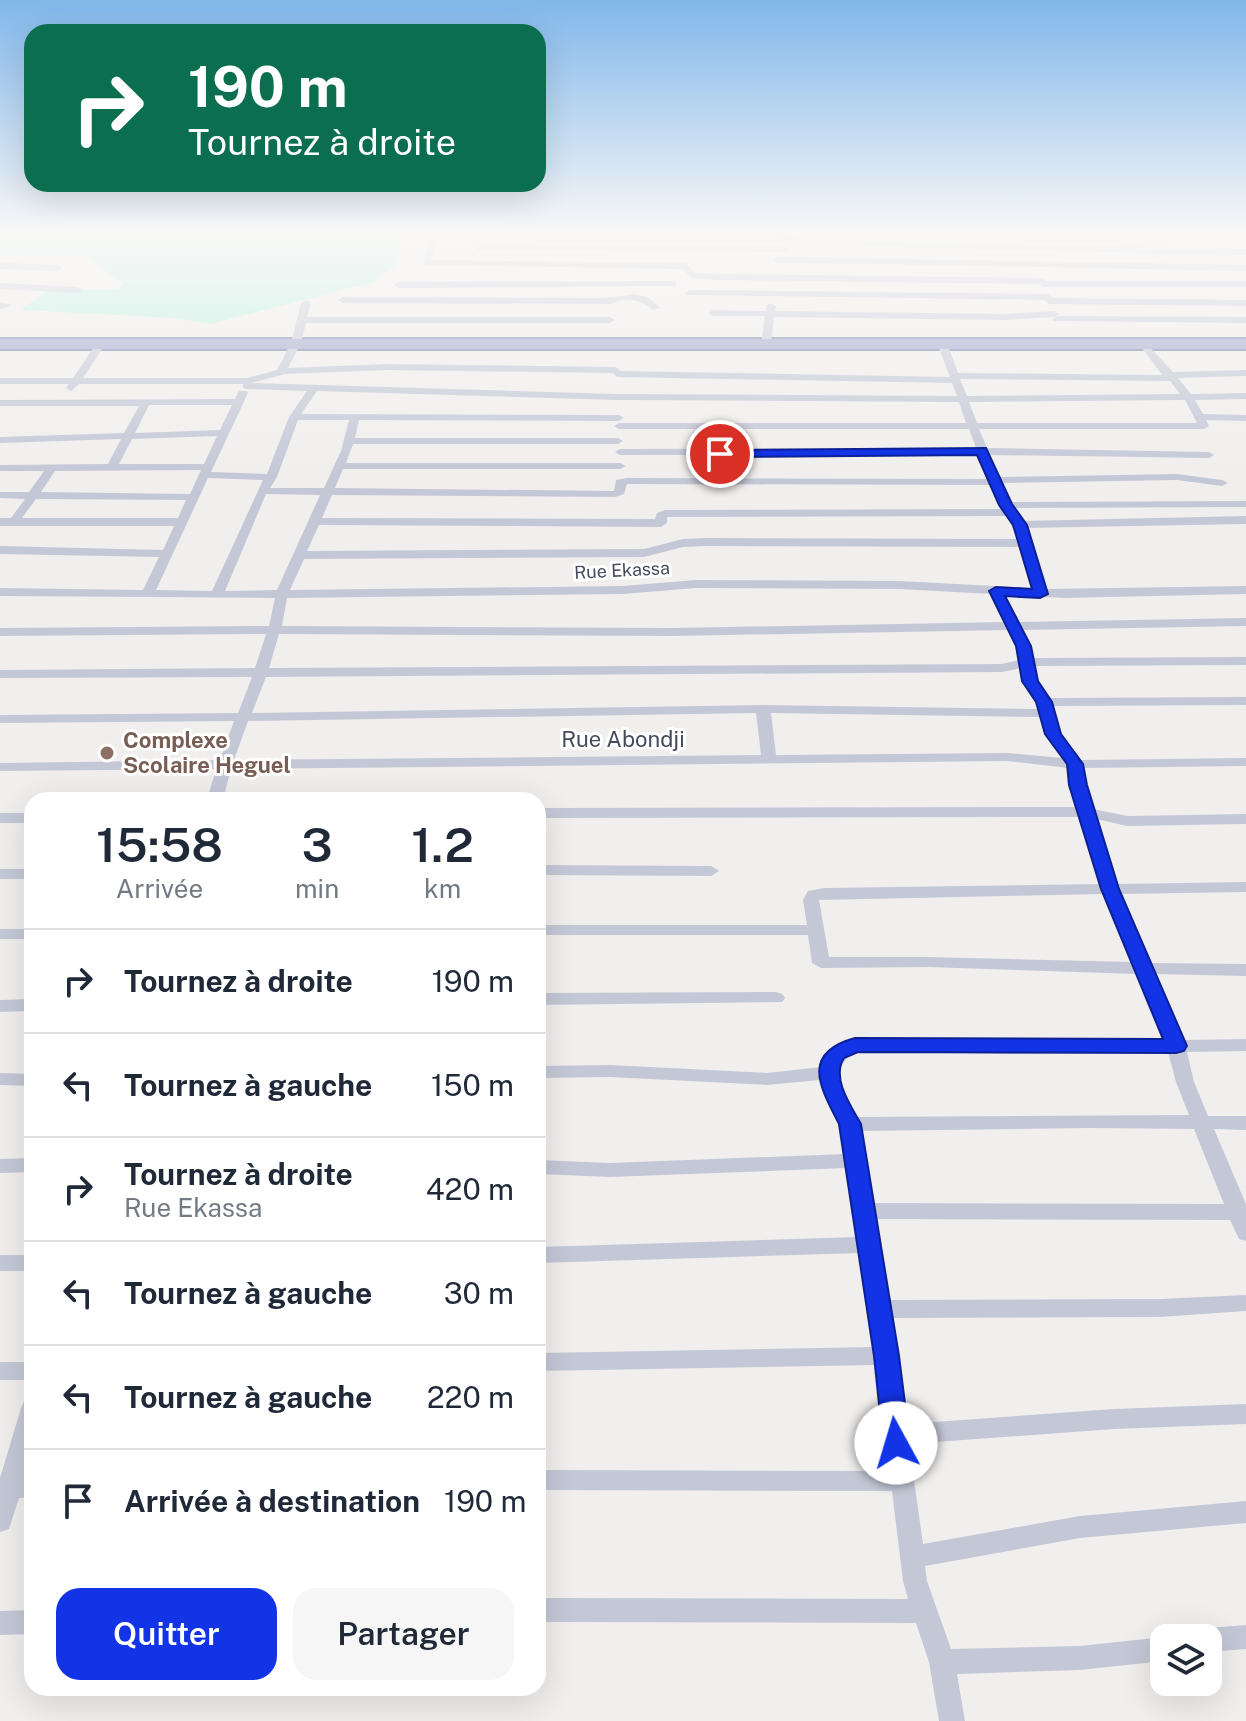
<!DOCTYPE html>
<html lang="fr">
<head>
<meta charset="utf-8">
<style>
	body { margin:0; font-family:"Public Sans",sans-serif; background:#f6f6f7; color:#1f2937; height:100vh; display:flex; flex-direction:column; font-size:30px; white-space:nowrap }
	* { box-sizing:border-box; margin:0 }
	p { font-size:26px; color:#747a83 }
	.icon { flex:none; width:44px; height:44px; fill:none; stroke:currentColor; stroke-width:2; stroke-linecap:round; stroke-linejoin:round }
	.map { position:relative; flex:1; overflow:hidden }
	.drawer { position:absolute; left:24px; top:792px; width:522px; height:904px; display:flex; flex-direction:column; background:#fff; border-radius:24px; box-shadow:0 8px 32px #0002 }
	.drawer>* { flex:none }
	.top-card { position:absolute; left:24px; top:24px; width:522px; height:168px; border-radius:24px; box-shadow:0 8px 32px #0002; background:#0b6e4f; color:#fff; overflow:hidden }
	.fabs { position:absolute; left:1150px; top:1624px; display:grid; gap:16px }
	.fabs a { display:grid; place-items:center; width:72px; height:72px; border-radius:16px; background:#fff; box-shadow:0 8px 32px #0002; font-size:40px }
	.pin { position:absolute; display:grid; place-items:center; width:68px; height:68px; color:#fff; margin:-34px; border:4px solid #fff; border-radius:50%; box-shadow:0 2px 8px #0007 }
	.me { position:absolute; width:88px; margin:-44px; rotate:354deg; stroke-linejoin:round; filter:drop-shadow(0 0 6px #0008) }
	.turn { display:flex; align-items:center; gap:28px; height:168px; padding:0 32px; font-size:36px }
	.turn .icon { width:104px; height:104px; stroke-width:2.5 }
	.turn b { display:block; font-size:56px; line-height:68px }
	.eta { display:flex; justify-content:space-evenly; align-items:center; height:136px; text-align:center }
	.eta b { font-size:48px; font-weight:600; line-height:56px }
	.cta { display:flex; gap:16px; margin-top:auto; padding:16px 32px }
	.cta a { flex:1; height:92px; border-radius:24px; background:#1233e6; color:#fff; font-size:32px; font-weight:600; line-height:92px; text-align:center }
	.cta a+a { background:#f6f6f7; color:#1f2937 }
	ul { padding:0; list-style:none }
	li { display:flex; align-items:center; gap:24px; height:104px; padding:0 32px; border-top:2px solid #e0e1e3 }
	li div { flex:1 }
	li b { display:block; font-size:30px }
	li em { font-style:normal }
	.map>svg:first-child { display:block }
	.green { fill:#baf0df }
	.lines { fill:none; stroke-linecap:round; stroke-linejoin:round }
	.trunk-casing { stroke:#6f7bab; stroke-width:4 }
	.minor { fill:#c4c8d6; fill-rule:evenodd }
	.trunk { fill:#98a2c6; fill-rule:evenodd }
	.route { fill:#1233e6; stroke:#0c2196; stroke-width:2 }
	.education-dot { fill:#8d6e63; stroke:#fff; stroke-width:3 }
	.labels { text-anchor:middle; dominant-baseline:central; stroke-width:6; stroke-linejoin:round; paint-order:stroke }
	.far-street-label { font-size:18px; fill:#454b5c; stroke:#fff }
	.street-label { font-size:22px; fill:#454b5c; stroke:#fff }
	.education-label { font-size:22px; font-weight:bold; fill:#785e54; stroke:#fff; text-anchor:start }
</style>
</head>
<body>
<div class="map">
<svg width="1246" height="1721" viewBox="0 0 1246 1721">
	<rect width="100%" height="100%" fill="#f1efee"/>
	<polygon class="green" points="0,234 403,234 395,266 373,282 211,324 173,318 21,310 48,290 118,289 123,284 82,254 0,256"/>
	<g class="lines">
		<defs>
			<rect id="trunk" x="0" y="339" width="1246" height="10"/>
		</defs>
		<use href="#trunk" class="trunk-casing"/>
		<g class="minor">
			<path d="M561,234H775L806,238L802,240C723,236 644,238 565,236Z"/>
			<polygon points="1028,234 1246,234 1246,238 1032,236"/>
			<polygon points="434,236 438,238 431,260 685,263 696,273 720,274 1042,278 1046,281 1246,281 1246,287 1043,287 1039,284 720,280 691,278 683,269 423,265 430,238"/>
			<polygon points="795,241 1246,249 1246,255 792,245 791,243"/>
			<polygon points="480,245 785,246 789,249 785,252 477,250 477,246"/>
			<polygon points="777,257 1246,265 1246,271 774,262 773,260"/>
			<polygon points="0,263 58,265 62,268 58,271 0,269"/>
			<polygon points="673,281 676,282 676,286 398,288 394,285 398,282"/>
			<polygon points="0,283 78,287 82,290 78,293 0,289"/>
			<polygon points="690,290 1049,294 1053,298 1246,300 1246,306 1049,304 1045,300 687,295 686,293"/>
			<path d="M635,294L649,298L661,308L653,310C641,298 624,297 610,304L343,303L338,300L343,297L606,298Z"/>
			<path d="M306,300L311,303L307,317H610L615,320L610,323H306L301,343L288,368L386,364L616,367L620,371L950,377L937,343L942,340L947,343L958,373L1162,375L1139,344L1144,341L1173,372L1246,370V376L1178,378L1191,394L1246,393V399L1195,400L1203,414L1246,415V421L1206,420L1209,426L1204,429H979L987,448L1209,452L1214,455L1209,458L989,455L997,477L1177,474L1222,480L1228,483L1222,486L1177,480L1000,483L1010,502L1246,501V507L1014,508L1019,512L1017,514L1021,521L1246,516V524L1025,528L1033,543L1045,589L1246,586V594L1064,598L1004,595L1018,622L1246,618V626L1022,630L1032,658L1246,657V665L1034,666L1037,681L1048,698L1246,697V705L1052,706L1060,734L1079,760L1246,758V766L1083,768L1093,809L1127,816L1246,814V824L1127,826L1096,819L1117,884L1246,882V892L1120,894L1150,963L1246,964V976L1154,974L1182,1040L1246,1039V1051L1187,1052L1194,1082L1208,1116H1246V1130L1214,1129L1246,1204V1241L1239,1239L1230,1220L875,1219L888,1300L1160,1299L1246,1295V1311L1160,1317L891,1318L906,1424L1114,1409L1246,1404V1424L1114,1429L909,1444L923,1544L1080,1516L1246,1501V1523L1080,1538L925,1566L927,1581L951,1649L1080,1646L1164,1637L1167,1638H1164V1661L1080,1670L957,1674L965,1721H939L929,1662L916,1623L538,1622V1598L908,1599L903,1581L892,1491L538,1490V1470L889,1471L876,1365L538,1371V1353L874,1347L860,1253L538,1263V1247L857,1237L847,1168L610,1177L538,1174V1160L610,1163L845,1154L840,1124L820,1080L767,1085L610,1077L538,1078V1066L610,1065L767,1073L821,1067L835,1048L855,1039L1010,1042L1164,1040L1137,974L927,967L821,968L812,963L808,935H538V925H807L803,900L808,891L824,888L1100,884L1080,817L538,818V808L1077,807L1068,768L1008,761L231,769L223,800H207L216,769L0,771V763L220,760L234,721L0,723V715L238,713L252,677L0,678V670L255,668L266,634L0,636V628L269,626L275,598L0,596V588L143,590L159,557L0,554V546L163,550L174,526H0V518H11L25,499L0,498V492H29L44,471H0V465L108,464L121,439L0,443V437L124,433L139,406H0V400L235,399L239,391H247L248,393L211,472L267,474L289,417L307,391L247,389L243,388V384H79L71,391L66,388L69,384H0V378H73L98,341L101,340L106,343L83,378H247L277,370L291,343L301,303ZM386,370L613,373L617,377L952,383L957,396L616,394L251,383L285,374ZM960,379L1170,381L1180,394L967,396ZM317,391L616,400L959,402L966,423H619L614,426L619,429H969L976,448L620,449L615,452L620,455H978L987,479L627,478L616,480L614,491L335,488L343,469H620L626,466L620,463H346L353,444H618L623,441L618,438H355L359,420L619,421L624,418L619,415L301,414ZM1185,400L1197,423H977L969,402ZM149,405H232L220,430L135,433ZM298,420H349L341,451L324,488H270L277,477ZM217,436L204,464H119L132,439ZM201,470L190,494L41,492L55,471ZM208,478L263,480L212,591L156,590ZM627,484L990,485L1003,509L665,510L657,513L655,519L322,518L332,495L615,497L624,494ZM266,494L320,495L277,590L225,591ZM36,499L186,500L178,518H22ZM1006,516L1019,539L708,538L683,539L644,549L307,551L319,525L661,527L667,523V517ZM708,546L1022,547L1032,588L900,581L696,580L623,586L290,590L304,559L644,557L683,547ZM696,588L900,589L991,594L1005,622L672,628L282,626L287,598L623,594ZM1009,630L1016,646L1019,660L1002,664L269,668L279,634L672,636ZM1021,668L1023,681L1039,709L763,705L252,713L266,677L1002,672ZM756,713L761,755L234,760L248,721ZM771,713L1041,717L1046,734L1063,758L1008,753L776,755ZM1104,894L1132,962L927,957H829L819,900ZM858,1051L1010,1054L1168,1052L1176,1082L1189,1115L856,1117L842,1089L838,1070L848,1057ZM1090,1128L1194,1129L1224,1204L872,1203L861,1131Z"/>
			<polygon points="0,303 9,304 11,306 0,309"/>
			<polygon points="771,303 776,306 775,311 1004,314 1054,311 1059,314 1054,317 1004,320 774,317 771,343 766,346 761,343 765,316 713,316 708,313 713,310 766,311 766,306"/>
			<polygon points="1057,316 1246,317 1246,323 1054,321 1052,319"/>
			<rect x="0" y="813" width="32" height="10"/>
			<polygon points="538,865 711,866 719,871 711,876 538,875"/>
			<rect x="0" y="869" width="32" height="10"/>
			<rect x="0" y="929" width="32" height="10"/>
			<polygon points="776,992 782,994 785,998 782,1002 538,1005 538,993"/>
			<polygon points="32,999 32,1011 0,1012 0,1000"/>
			<polygon points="0,1073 32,1074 32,1086 0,1085"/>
			<polygon points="32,1158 32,1172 0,1173 0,1159"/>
			<rect x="0" y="1255" width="32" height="16"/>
			<rect x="0" y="1362" width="32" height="18"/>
			<polygon points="32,1398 32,1449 24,1477 32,1477 32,1497 19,1498 9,1529 0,1532 0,1478 21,1408 24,1401"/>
			<polygon points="32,1610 32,1634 0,1635 0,1611"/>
			<polygon points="1246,1625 1246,1649 1208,1652 1208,1638 1196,1638 1199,1631 1208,1628"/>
		</g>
		<use href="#trunk" class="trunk"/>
	</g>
	<linearGradient id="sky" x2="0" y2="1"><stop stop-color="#81b7eb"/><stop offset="0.49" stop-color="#f9f8f7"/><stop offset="1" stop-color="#f9f8f7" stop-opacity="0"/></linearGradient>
	<rect width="1246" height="475" fill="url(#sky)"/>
	<path class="route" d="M986,448L1012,504L1027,525L1048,594L1040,598L1005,596L1031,646L1038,681L1052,702L1061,734L1083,764L1087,785L1119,889L1187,1046L1184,1051L1176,1053L858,1052L844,1058C831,1078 851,1106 861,1124L899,1356L910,1443L906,1451L896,1454L887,1451L883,1443L874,1356L839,1124C820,1087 800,1053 855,1038L1163,1039L1101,889L1069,785L1067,764L1045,734L1036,702L1022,681L1016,646L989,591L996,587L1032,589L1013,525L999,505L977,455L720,457L714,454L720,450Z"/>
	<circle class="education-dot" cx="107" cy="753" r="8"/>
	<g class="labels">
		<g class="far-street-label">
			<text transform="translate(622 570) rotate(-3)">Rue Ekassa</text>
		</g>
		<g class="street-label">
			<text x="623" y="739">Rue Abondji</text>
		</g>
		<g class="education-label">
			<text x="123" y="740">Complexe<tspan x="123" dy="25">Scolaire Heguel</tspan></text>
		</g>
	</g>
</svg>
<div class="fabs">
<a><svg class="icon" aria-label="layers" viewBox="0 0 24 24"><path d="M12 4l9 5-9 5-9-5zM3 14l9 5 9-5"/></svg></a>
</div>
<div class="pin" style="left:720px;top:454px;background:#d93025"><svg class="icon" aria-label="arrive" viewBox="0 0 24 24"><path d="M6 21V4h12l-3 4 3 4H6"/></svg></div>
<svg class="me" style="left:896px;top:1443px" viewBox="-20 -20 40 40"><circle r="19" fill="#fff"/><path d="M0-13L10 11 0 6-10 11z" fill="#1233e6"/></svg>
<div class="top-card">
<div class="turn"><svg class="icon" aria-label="right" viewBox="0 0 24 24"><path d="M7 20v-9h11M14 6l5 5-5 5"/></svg><div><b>190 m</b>Tournez à droite</div></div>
</div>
<section class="drawer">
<div class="eta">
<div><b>15:58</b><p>Arrivée</p></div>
<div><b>3</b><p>min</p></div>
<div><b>1.2</b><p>km</p></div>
</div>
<ul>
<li><svg class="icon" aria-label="right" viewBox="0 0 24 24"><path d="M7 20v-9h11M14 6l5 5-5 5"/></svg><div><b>Tournez à droite</b></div><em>190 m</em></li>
<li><svg class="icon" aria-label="left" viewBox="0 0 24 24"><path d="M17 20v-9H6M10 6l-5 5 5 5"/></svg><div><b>Tournez à gauche</b></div><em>150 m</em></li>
<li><svg class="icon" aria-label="right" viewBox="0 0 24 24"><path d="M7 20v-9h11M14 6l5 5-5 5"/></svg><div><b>Tournez à droite</b><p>Rue Ekassa</p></div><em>420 m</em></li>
<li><svg class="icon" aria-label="left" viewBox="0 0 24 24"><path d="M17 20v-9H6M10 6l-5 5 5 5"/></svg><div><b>Tournez à gauche</b></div><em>30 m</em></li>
<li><svg class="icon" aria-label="left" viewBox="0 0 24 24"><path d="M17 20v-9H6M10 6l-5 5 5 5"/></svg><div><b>Tournez à gauche</b></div><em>220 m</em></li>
<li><svg class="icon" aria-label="arrive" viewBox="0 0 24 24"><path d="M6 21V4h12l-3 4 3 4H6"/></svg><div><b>Arrivée à destination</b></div><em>190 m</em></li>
</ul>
<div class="cta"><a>Quitter</a><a>Partager</a></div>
</section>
</div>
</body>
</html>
